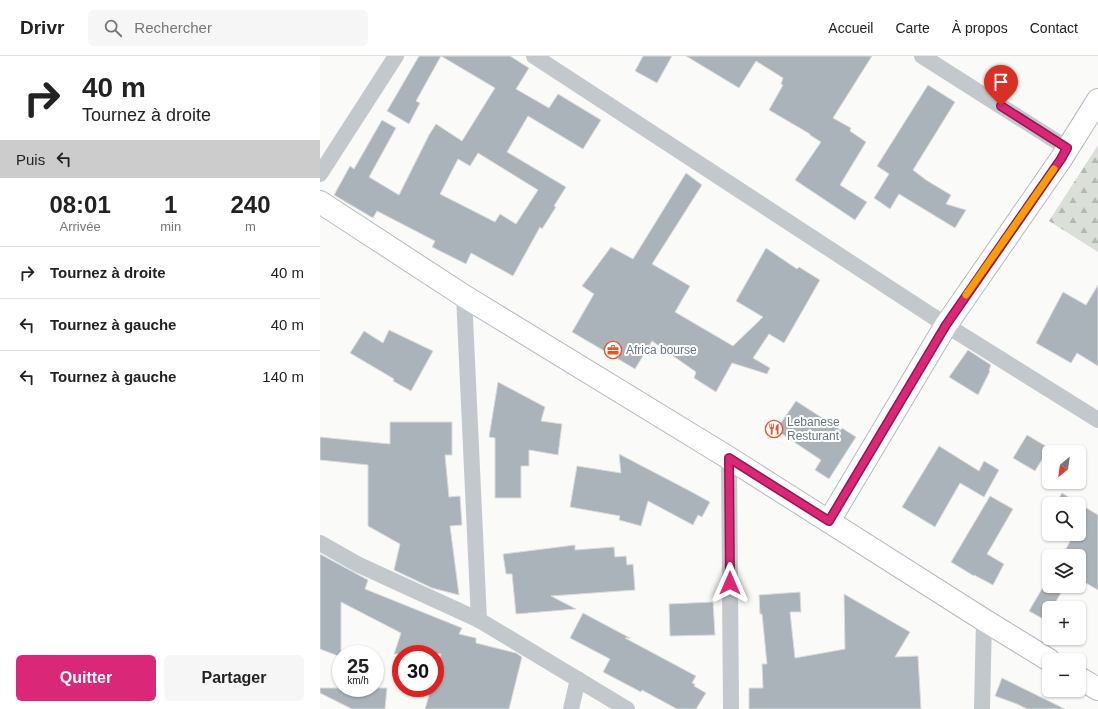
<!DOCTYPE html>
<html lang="fr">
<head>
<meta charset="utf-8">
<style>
	body { margin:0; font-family:Helvetica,sans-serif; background:#f6f6f6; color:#222; height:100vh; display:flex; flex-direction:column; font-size:15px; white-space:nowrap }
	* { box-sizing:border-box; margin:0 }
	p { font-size:13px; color:#767676 }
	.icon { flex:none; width:22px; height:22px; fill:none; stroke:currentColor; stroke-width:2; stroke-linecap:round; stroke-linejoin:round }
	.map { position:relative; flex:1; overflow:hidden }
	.details { display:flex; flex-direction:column; background:#fff; width:320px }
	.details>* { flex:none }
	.guide { background:#fff; color:#222; overflow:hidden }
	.needle { width:26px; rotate:209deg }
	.fabs { position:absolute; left:722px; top:389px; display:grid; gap:8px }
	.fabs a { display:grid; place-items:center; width:44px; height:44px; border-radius:6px; background:#fff; box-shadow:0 1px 3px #0004; font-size:20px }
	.speed { position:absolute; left:12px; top:589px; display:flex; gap:8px; font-size:20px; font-weight:700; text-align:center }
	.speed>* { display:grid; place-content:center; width:52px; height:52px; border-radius:50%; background:#fff; box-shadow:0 1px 3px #0004; line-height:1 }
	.speed small { font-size:10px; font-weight:400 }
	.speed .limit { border:6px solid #d22; background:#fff; color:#111 }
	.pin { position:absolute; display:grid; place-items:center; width:34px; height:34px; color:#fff; margin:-41px -17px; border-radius:50% 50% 50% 0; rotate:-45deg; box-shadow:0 0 4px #0007 }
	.pin .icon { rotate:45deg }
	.me { position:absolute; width:44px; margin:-22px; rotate:0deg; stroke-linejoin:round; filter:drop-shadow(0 0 3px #0008) }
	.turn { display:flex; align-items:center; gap:14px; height:84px; padding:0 16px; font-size:18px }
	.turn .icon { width:52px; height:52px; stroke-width:2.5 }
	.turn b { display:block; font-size:28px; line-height:34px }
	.then { display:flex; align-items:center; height:38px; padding:0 16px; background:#0003; gap:8px; font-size:15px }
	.eta { display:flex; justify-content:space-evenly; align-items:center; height:68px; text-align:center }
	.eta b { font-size:24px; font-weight:800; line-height:28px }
	.cta { display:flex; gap:8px; margin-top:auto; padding:8px 16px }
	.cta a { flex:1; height:46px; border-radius:6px; background:#db2777; color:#fff; font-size:16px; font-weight:800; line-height:46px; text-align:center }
	.cta a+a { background:#f6f6f6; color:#222 }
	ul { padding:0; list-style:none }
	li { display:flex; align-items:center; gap:12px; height:52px; padding:0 16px; border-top:1px solid #e0e0e0 }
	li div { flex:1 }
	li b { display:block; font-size:15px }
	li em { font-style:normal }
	header { display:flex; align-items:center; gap:24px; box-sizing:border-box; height:56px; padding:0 20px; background:#fff; border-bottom:1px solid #e0e0e0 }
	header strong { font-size:19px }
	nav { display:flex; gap:22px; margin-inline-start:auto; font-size:14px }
	.search { width:280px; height:36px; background:#f6f6f6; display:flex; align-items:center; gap:10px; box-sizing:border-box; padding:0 14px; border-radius:6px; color:#767676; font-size:15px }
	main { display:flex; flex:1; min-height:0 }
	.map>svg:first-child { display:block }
	.forest { fill:url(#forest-firs) }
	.building { fill:#aab3b9; stroke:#dcdcda; fill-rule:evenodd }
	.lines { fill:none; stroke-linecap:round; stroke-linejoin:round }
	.secondary-casing { stroke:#b3babf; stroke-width:24 }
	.street { stroke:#c3c8cc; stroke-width:16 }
	.secondary { stroke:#fff; stroke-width:22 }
	.route-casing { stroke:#8e194d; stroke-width:10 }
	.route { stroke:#db2777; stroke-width:7 }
	.slow { stroke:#f59e0b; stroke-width:7 }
	.labels { text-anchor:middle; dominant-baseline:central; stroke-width:4; stroke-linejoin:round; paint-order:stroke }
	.poi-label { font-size:12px; fill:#657683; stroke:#fff; text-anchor:start }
</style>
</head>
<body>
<header>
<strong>Drivr</strong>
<div class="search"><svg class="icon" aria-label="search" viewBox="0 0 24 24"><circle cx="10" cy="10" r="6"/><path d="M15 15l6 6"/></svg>Rechercher</div>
<nav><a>Accueil</a><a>Carte</a><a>À propos</a><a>Contact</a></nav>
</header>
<main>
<section class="details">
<div class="guide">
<div class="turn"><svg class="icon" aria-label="right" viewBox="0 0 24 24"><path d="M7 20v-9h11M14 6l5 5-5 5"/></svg><div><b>40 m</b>Tournez à droite</div></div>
<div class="then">Puis<svg class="icon" aria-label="left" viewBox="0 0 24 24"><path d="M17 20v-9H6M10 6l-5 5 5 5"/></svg></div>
</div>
<div class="eta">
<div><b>08:01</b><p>Arrivée</p></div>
<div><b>1</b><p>min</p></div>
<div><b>240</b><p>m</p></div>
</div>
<ul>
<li><svg class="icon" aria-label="right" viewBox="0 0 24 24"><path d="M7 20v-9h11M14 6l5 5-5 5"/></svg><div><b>Tournez à droite</b></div><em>40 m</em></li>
<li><svg class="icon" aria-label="left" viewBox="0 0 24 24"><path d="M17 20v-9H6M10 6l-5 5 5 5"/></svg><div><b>Tournez à gauche</b></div><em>40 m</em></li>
<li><svg class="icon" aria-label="left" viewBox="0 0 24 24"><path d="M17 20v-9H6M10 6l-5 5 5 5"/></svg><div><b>Tournez à gauche</b></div><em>140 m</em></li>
</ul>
<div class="cta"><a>Quitter</a><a>Partager</a></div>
</section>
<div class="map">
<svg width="778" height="653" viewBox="0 0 778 653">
	<defs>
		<pattern id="forest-firs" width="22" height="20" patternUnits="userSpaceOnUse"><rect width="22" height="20" fill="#dadfd7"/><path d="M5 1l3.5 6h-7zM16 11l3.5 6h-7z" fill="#b4b9b4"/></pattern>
	</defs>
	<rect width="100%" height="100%" fill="#fafaf8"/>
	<polygon class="forest" points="778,89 778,196 729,165"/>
	<g class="building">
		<path d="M99,0H190L209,12L196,33L229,52L238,38L281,64L263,93L208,60L187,96L246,131L234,150L236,151L222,173L220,171L193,220L151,197L146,208L112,191L115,185L57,155L53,162L14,139L30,110L34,113L62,64L76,72L49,121L79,139L109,79L116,68L142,85L175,32L121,0L96,45L100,47L89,68L67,55ZM158,97L218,134L196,168L180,158L175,166L120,138L138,103L150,110Z"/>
		<polygon points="323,0 352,0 337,27 315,15"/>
		<polygon points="366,0 552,0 513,62 531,72 530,75 546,86 520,129 547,146 535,164 475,124 501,86 490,79 490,78 449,54 463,29 461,28 463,22 436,5 419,32"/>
		<polygon points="608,29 635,46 593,114 606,124 631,139 626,148 646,154 635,172 579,138 570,153 554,142 569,118 557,110"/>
		<polygon points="366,117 382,129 332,208 370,230 355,256 413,290 443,261 416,245 446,192 477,213 479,211 500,224 464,287 449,278 433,302 450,312 447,318 412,307 396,336 374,322 376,316 332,285 315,313 252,276 274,238 262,230 291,191 313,203"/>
		<polygon points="778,229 778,310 757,297 751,307 716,287 743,236 766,249"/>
		<polygon points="69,274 113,295 91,335 73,325 74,323 30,297 44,275 63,287"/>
		<polygon points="648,294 671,309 669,314 670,315 658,339 629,321"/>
		<polygon points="178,326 225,351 221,365 242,368 238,399 209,394 209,410 201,410 201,442 175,442 175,382 169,381"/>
		<polygon points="476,345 521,374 522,372 536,381 509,423 495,414 501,404 456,374"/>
		<polygon points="70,366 132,366 132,399 125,399 129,441 140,440 142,469 130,470 139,539 112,532 74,514 80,488 48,470 48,409 0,404 0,381 70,388"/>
		<polygon points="707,379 729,392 715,415 693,402"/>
		<polygon points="619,390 659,415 664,405 679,414 664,441 640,427 615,471 582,451"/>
		<polygon points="299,398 368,434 390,446 382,461 378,459 373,469 328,445 321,470 299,464 300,460 250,451 257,410 301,417"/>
		<polygon points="742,437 778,459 778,534 759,523 759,500 742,500 752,482 746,478 759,478 759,448 735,448"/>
		<polygon points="670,440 693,453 667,498 684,508 673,529 654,519 654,520 631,506"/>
		<polygon points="255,489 255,494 294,491 295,501 306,500 307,509 313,508 315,534 231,540 256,553 196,558 192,518 186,518 183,498"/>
		<polygon points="0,498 48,524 45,533 142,572 139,578 156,582 156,587 196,597 202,601 189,653 105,653 111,632 115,632 115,617 121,598 74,598 81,577 21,546 21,601 0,593"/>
		<polygon points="729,521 729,530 745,530 732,552 729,552 729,558 725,564 709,555"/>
		<polygon points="480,536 481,556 470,556 475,602 525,593 524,538 590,576 575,601 598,600 601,653 429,653 429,632 443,632 442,608 447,608 442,558 440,558 439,539"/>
		<polygon points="393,546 395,579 350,580 349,548"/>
		<polygon points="263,557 310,582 305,582 376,620 372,627 375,628 374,630 386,637 376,653 357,653 322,634 321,636 283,616 290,603 250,582"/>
		<polygon points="682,622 745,653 707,653 697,648 675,640"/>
		<polygon points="0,632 67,632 65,653 32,653 0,637"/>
	</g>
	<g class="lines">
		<defs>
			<g id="secondary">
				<polyline points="0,146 144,240 409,402 664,564 729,604"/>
				<polyline points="509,465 626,269 741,103 778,44"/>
				<polyline points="759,622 778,633"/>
			</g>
		</defs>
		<use href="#secondary" class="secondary-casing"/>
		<g class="street">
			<polyline points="214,0 626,269 778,364"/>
			<polyline points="602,0 747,92"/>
			<polyline points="0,118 76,0"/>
			<polyline points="144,240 159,564"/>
			<polyline points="409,402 411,653"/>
			<polyline points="0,487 37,508 159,564 307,653"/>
			<polyline points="251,653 258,623"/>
			<polyline points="662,653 664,564"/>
		</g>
		<use href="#secondary" class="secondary"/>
	</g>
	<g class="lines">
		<defs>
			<polyline id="route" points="410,527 409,402 509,465 626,269 741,103 747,92 681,50"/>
		</defs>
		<use href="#route" class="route-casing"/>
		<use href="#route" class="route"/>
		<polyline class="slow" points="646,239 734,113"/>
	</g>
	<defs>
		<symbol id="office-ring" viewBox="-11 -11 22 22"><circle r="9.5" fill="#fff" stroke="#e4572e" stroke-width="1.5"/><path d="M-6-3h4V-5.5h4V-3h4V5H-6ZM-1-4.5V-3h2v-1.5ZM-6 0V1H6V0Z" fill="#e4572e"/></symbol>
		<symbol id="restaurant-ring" viewBox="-11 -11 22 22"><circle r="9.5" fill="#fff" stroke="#e4572e" stroke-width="1.5"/><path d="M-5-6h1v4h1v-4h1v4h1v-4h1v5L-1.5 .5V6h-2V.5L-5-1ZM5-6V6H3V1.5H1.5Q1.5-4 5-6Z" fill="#e4572e"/></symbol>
	</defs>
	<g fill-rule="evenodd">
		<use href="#office-ring" x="283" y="284" width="20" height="20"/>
		<use href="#restaurant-ring" x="444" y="363" width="20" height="20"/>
	</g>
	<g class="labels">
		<g class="poi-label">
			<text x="306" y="294">Africa bourse</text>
			<text x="467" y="366">Lebanese<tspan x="467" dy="14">Resturant</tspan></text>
		</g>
	</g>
</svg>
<div class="fabs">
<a><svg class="needle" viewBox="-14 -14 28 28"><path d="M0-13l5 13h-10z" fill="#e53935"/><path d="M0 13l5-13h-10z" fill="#767676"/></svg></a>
<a><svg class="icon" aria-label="search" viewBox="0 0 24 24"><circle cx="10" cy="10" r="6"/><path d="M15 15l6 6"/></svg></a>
<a><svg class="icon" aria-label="layers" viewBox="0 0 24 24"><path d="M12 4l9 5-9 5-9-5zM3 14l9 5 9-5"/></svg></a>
<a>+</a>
<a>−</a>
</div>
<div class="speed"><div>25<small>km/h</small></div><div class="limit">30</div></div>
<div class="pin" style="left:681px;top:50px;background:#d93025"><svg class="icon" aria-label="arrive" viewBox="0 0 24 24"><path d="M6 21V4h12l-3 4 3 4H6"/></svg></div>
<svg class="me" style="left:410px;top:527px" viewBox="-20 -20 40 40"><path d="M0-17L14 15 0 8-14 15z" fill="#db2777" stroke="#fff" stroke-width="4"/></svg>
</div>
</main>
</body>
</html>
